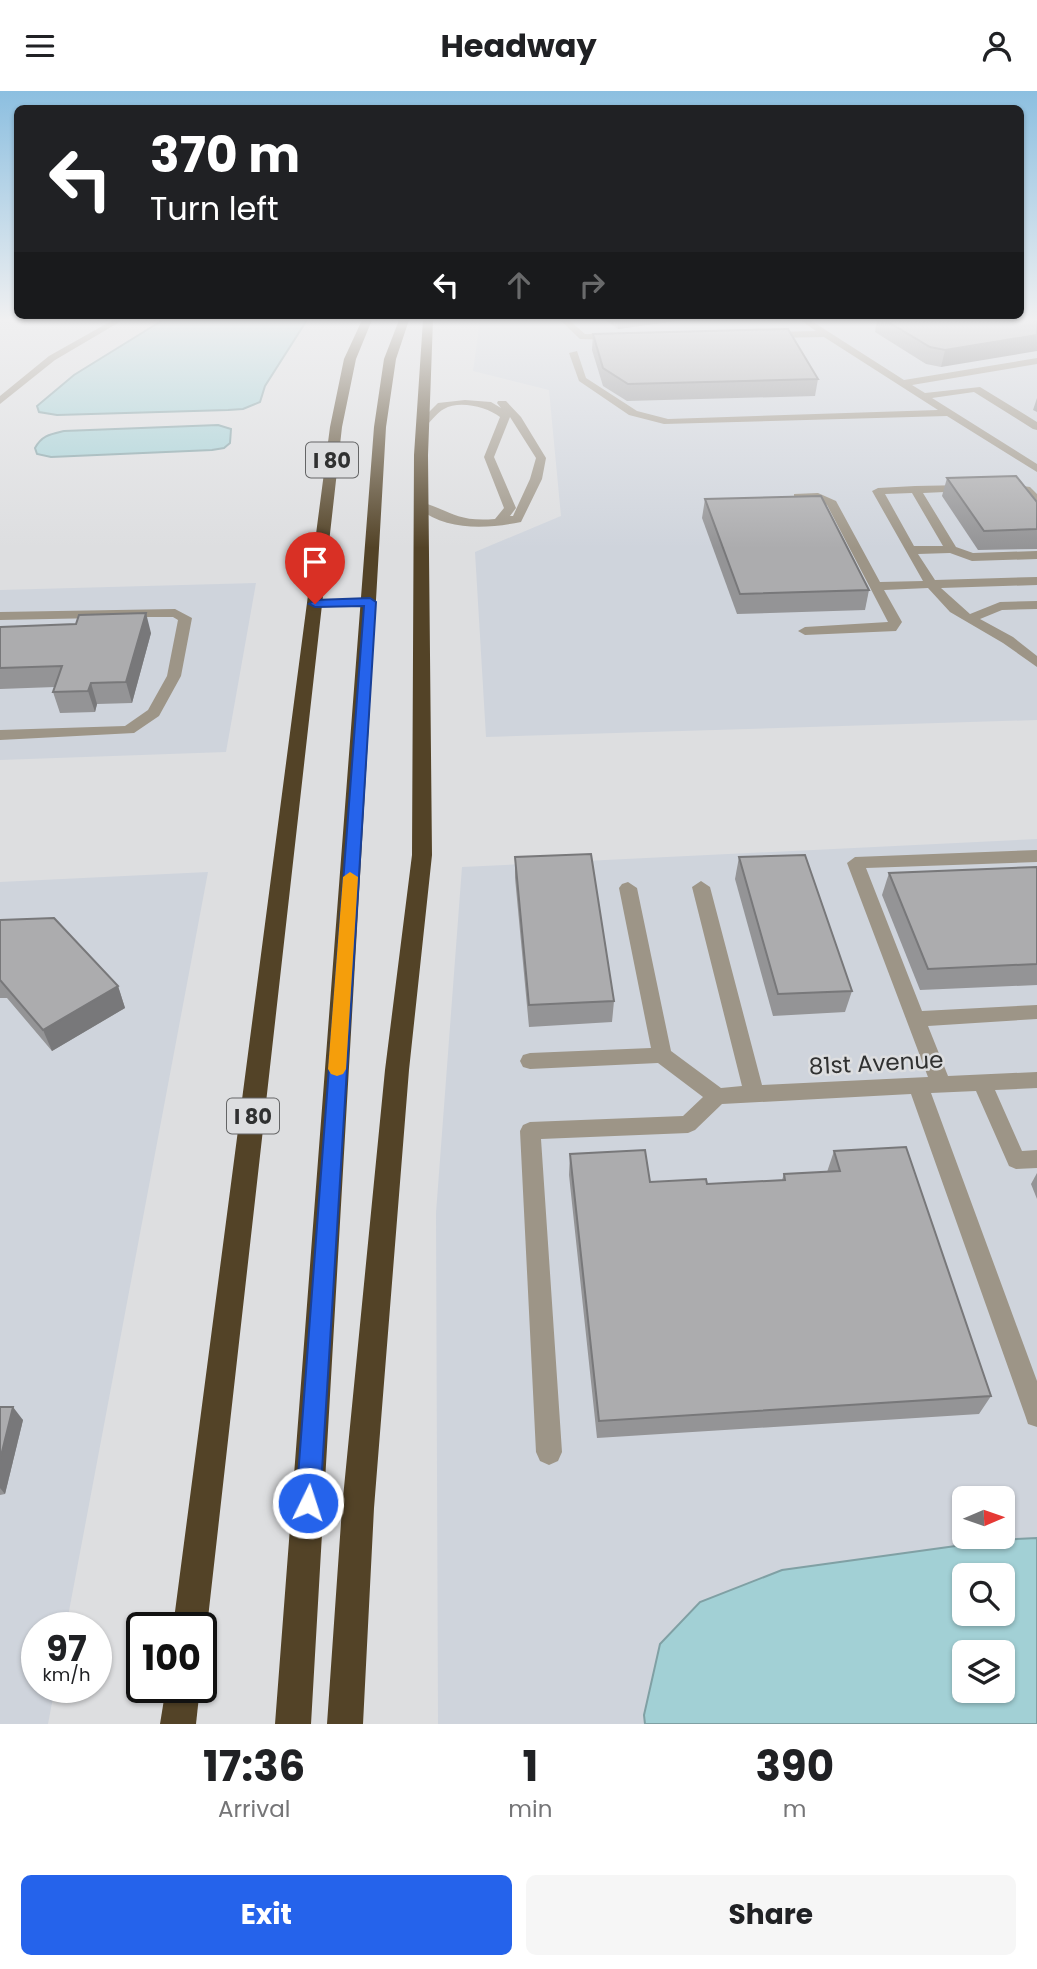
<!DOCTYPE html>
<html lang="en">
<head>
<meta charset="utf-8">
<style>
	body { margin:0; font-family:Poppins,sans-serif; background:#f6f6f6; color:#202124; height:100vh; display:flex; flex-direction:column; font-size:26px; white-space:nowrap }
	* { box-sizing:border-box; margin:0 }
	p { font-size:23px; color:#757577 }
	.icon { flex:none; width:38px; height:38px; fill:none; stroke:currentColor; stroke-width:2; stroke-linecap:round; stroke-linejoin:round }
	.map { position:relative; height:1633px; overflow:hidden }
	.panel { display:flex; flex-direction:column; background:#fff; flex:1 }
	.panel>* { flex:none }
	.guide { position:absolute; left:14px; top:14px; width:1010px; height:214px; border-radius:10px; box-shadow:0 2px 5px #0004; background:#202124; color:#fff; overflow:hidden }
	.needle { width:46px; rotate:88deg }
	.controls { position:absolute; left:952px; top:1395px; display:grid; gap:14px }
	.controls a { display:grid; place-items:center; width:63px; height:63px; border-radius:10px; background:#fff; box-shadow:0 2px 5px #0004; font-size:35px }
	.speed { position:absolute; left:21px; top:1521px; display:flex; gap:14px; font-size:35px; font-weight:700; text-align:center }
	.speed>* { display:grid; place-content:center; width:91px; height:91px; border-radius:50%; background:#fff; box-shadow:0 2px 5px #0004; line-height:1 }
	.speed small { font-size:18px; font-weight:400 }
	.speed .limit { border:4px solid #111; border-radius:10px; background:#fff; color:#111 }
	.pin { position:absolute; display:grid; place-items:center; width:60px; height:60px; color:#fff; margin:-72px -30px; border-radius:50% 50% 50% 0; rotate:-45deg; box-shadow:0 0 7px #0007 }
	.pin .icon { rotate:45deg }
	.me { position:absolute; width:77px; margin:-38px; rotate:4deg; stroke-linejoin:round; filter:drop-shadow(0 0 5px #0008) }
	.turn { display:flex; align-items:center; gap:24px; height:147px; padding:0 21px; font-size:32px }
	.turn .icon { width:91px; height:91px; stroke-width:2.5 }
	.turn b { display:block; font-size:49px; line-height:60px }
	.lanes { display:flex; align-items:center; height:66px; padding:0 21px; background:#0003; justify-content:center; gap:35px; direction:ltr }
	.lanes .off { opacity:.35 }
	.eta { display:flex; justify-content:space-evenly; align-items:center; height:119px; text-align:center }
	.eta b { font-size:42px; font-weight:700; line-height:49px }
	.primary-button { display:flex; gap:14px; margin-top:auto; padding:14px 21px }
	.primary-button a { flex:1; height:80px; border-radius:10px; background:#2563eb; color:#fff; font-size:28px; font-weight:700; line-height:80px; text-align:center }
	.primary-button a+a { background:#f6f6f6; color:#202124 }
	header { display:flex; justify-content:space-between; align-items:center; height:91px; padding:0 21px; background:#fff; font-size:32px; font-weight:700 }
	.map>svg:first-child { display:block }
	.built { fill:#cfd4dc; fill-rule:evenodd }
	.water { fill:#a2d0d5; stroke:#80a0a4; stroke-width:2; fill-rule:evenodd }
	.lines { fill:none; stroke-linecap:round; stroke-linejoin:round }
	.minor { fill:#9d9587; fill-rule:evenodd }
	.highway { fill:#534327; fill-rule:evenodd }
	.wall { fill:#949496 }
	.shaded-wall { fill:#78787a }
	.building { fill:#acacae; stroke:#78787a; stroke-width:2 }
	.route { fill:#2563eb; stroke:#184099; stroke-width:2 }
	.slow { fill:#f59e0b }
	.labels { text-anchor:middle; dominant-baseline:central; stroke-width:5; stroke-linejoin:round; paint-order:stroke }
	.shield { fill:#dddee0; stroke:#646566; stroke-width:2 }
	.shield-label { font-size:21px; font-weight:bold; fill:#303131 }
	.street-label { font-size:23px; fill:#303131; stroke:#dddee0 }
</style>
</head>
<body>
<header><svg class="icon" aria-label="menu" viewBox="0 0 24 24"><path d="M4 6h16M4 12h16M4 18h16"/></svg>Headway<svg class="icon" aria-label="person" viewBox="0 0 24 24"><circle cx="12" cy="8" r="4"/><path d="M4 21q1-7 8-7t8 7"/></svg></header>
<div class="map">
<svg width="1037" height="1633" viewBox="0 0 1037 1633">
	<rect width="100%" height="100%" fill="#dddee0"/>
	<g class="built">
		<polygon points="480,229 1037,229 1037,629 486,646 475,461 561,425 549,299 473,280"/>
		<polygon points="256,492 226,661 0,669 0,499"/>
		<path d="M1037,748V1633H438L436,1122L462,776ZM964,1407H1003V1446H964ZM964,1484H1003V1522H964ZM964,1561H1003V1600H964Z"/>
		<polygon points="208,781 66,1536 37,1536 37,1596 55,1596 48,1633 0,1633 0,791"/>
	</g>
	<g class="water">
		<polygon points="163,229 307,229 265,295 260,311 243,318 228,319 57,324 39,321 37,315 74,284"/>
		<path d="M218,334L231,338L230,352L224,357L212,359L51,366L37,363L35,357C42,344 51,343 64,340Z"/>
		<path d="M1037,1447V1633H645L644,1624L660,1553L700,1511L782,1479L999,1449ZM964,1484H1003V1522H964ZM964,1561H1003V1600H964Z"/>
	</g>
	<g class="lines">
		<g class="minor">
			<polygon points="113,229 123,229 55,269 0,313 0,305 49,265"/>
			<polygon points="560,229 569,229 585,243 616,243 621,246 616,249 580,248"/>
			<polygon points="800,229 810,229 904,289 1037,267 1037,273 912,294 925,302 980,296 1037,331 1037,339 1033,338 974,301 932,307 1037,373 1037,381 947,325 664,333 629,324 579,290 569,262 577,260 586,287 637,320 668,328 938,319 824,246 770,247 765,244 770,241 816,240"/>
			<path d="M465,309L491,311L501,317L497,312L498,310H506L521,326L546,367L542,388L521,431C487,438 444,441 415,414L421,411C453,421 458,431 495,428L504,417L484,366L500,326C487,316 459,309 444,318C438,321 432,329 427,334L418,332L438,312ZM510,326L536,367L530,388L513,425H510L516,417L494,366Z"/>
			<polygon points="1008,393 1030,396 1037,403 1037,413 1023,401 1004,398 1002,396"/>
			<path d="M915,395L966,394L972,397L966,400L923,402L956,456L973,462L1037,460V468L972,470L950,462L918,463L935,489L1037,486V494L941,497L970,523L1000,511L1037,510V518L1002,519L980,528L1013,546L1037,565V576L1003,552L950,521L928,497L884,499L902,531L896,540L805,544L798,540L805,536L888,531L827,414L816,408L794,407V403L818,402L836,410L880,491L923,490L872,400L878,397ZM912,402L943,455H914L885,403Z"/>
			<polygon points="370,507 375,508 375,514 315,517 308,513 315,509"/>
			<polygon points="175,518 192,527 181,585 159,625 134,642 0,649 0,639 125,635 148,619 167,585 178,529 173,526 149,526 0,529 0,521"/>
			<polygon points="1037,759 1037,771 866,777 922,920 1037,914 1037,928 928,935 948,985 1037,981 1037,997 995,999 1022,1060 1037,1059 1037,1077 1016,1078 1009,1075 976,1000 931,1002 1037,1290 1037,1336 1028,1333 1025,1324 911,1003 722,1013 695,1039 688,1042 541,1048 562,1361 558,1370 549,1374 540,1370 536,1361 520,1040 523,1034 530,1031 683,1025 703,1006 658,972 530,978 523,976 520,970 523,964 530,962 651,957 619,797 622,793 628,791 637,797 671,960 721,997 742,995 692,796 701,790 710,796 762,994 928,986 847,772 855,766"/>
		</g>
		<g class="highway">
			<polygon points="362,229 372,229 356,268 342,336 207,1536 201,1548 201,1536 173,1536 330,336 344,268"/>
			<polygon points="399,229 409,229 396,268 386,336 311,1633 275,1633 374,336 384,268"/>
			<polygon points="423,229 433,229 428,364 432,764 409,979 374,1417 363,1633 327,1633 342,1417 385,979 412,764 414,364"/>
			<polygon points="166,1596 200,1596 196,1633 160,1633"/>
		</g>
	</g>
	<g class="wall">
		<polygon points="605,229 682,229 618,238"/>
		<polygon points="877,229 1037,229 941,276 926,273 875,241"/>
		<polygon points="593,243 818,288 815,305 627,310 603,295 592,259"/>
		<polygon points="1037,307 1037,321 1033,319"/>
		<polygon points="947,387 1037,411 1037,458 978,459 942,405"/>
		<polygon points="705,408 869,499 865,519 737,523 702,427"/>
		<polygon points="0,536 151,542 132,612 97,613 95,621 60,622 53,601 55,596 0,598"/>
		<polygon points="515,766 614,910 612,931 529,936 515,787"/>
		<polygon points="739,766 852,900 845,921 773,925 735,788"/>
		<polygon points="1037,776 1037,894 920,899 882,804 889,782"/>
		<polygon points="0,829 118,895 125,917 52,960 7,907 0,907"/>
		<polygon points="834,1060 991,1305 979,1323 597,1347 569,1084 570,1063 650,1091 707,1093 782,1089 784,1083 827,1081"/>
		<polygon points="1037,1082 1037,1108 1031,1093"/>
		<polygon points="0,1316 23,1329 5,1403 0,1404"/>
	</g>
	<g class="shaded-wall">
		<polygon points="618,229 682,229 618,238"/>
		<polygon points="1037,244 1037,260 941,276 945,259"/>
		<polygon points="146,522 151,542 132,612 126,591"/>
		<polygon points="91,592 97,613 95,621 88,600"/>
		<polygon points="118,895 125,917 52,960 43,939"/>
		<polygon points="13,1316 23,1329 5,1403 0,1397 0,1369"/>
	</g>
	<g class="building">
		<polygon points="885,229 1037,229 1037,244 945,259 930,256"/>
		<polygon points="788,238 818,288 628,293 603,277 593,243"/>
		<polygon points="1016,385 1037,411 1037,438 984,440 947,387"/>
		<polygon points="821,405 869,499 740,503 705,408"/>
		<polygon points="146,522 126,591 91,592 88,600 53,601 62,575 0,577 0,536 76,533 79,524"/>
		<polygon points="591,763 614,910 529,914 515,766"/>
		<polygon points="805,764 852,900 778,903 739,766"/>
		<polygon points="1037,776 1037,873 928,878 889,782"/>
		<polygon points="54,827 118,895 43,939 0,889 0,829"/>
		<polygon points="906,1056 991,1305 599,1330 570,1063 645,1059 650,1091 706,1088 707,1093 785,1089 784,1083 840,1080 834,1060"/>
		<polygon points="0,1316 13,1316 0,1369"/>
	</g>
	<linearGradient id="sky" x2="0" y2="1"><stop stop-color="#8cbfe0"/><stop offset="0.5" stop-color="#f0f0f1"/><stop offset="1" stop-color="#f0f0f1" stop-opacity="0"/></linearGradient>
	<rect width="1037" height="457" fill="url(#sky)"/>
	<polygon class="route" points="370,507 376,511 320,1412 316,1421 308,1424 299,1421 296,1412 364,515 315,516 309,513 315,509"/>
	<polygon class="slow" points="350,781 358,786 346,978 343,983 337,985 331,983 328,978 343,786"/>
	<g class="labels">
		<g class="shield">
			<rect x="306" y="351.5" width="52" height="35" rx="5"/>
			<rect x="227" y="1007.5" width="52" height="35" rx="5"/>
		</g>
		<g class="shield-label">
			<text x="332" y="369">I 80</text>
			<text x="253" y="1025">I 80</text>
		</g>
		<g class="street-label">
			<text transform="translate(876 972) rotate(-3)">81st Avenue</text>
		</g>
	</g>
</svg>
<div class="controls">
<a><svg class="needle" viewBox="-14 -14 28 28"><path d="M0-13l5 13h-10z" fill="#e53935"/><path d="M0 13l5-13h-10z" fill="#757577"/></svg></a>
<a><svg class="icon" aria-label="search" viewBox="0 0 24 24"><circle cx="10" cy="10" r="6"/><path d="M15 15l6 6"/></svg></a>
<a><svg class="icon" aria-label="layers" viewBox="0 0 24 24"><path d="M12 4l9 5-9 5-9-5zM3 14l9 5 9-5"/></svg></a>
</div>
<div class="speed"><div>97<small>km/h</small></div><div class="limit">100</div></div>
<div class="pin" style="left:315px;top:513px;background:#d93025"><svg class="icon" aria-label="arrive" viewBox="0 0 24 24"><path d="M6 21V4h12l-3 4 3 4H6"/></svg></div>
<svg class="me" style="left:308px;top:1412px" viewBox="-20 -20 40 40"><circle r="17" fill="#2563eb" stroke="#fff" stroke-width="3"/><path d="M0-11L8 9 0 5-8 9z" fill="#fff"/></svg>
<div class="guide">
<div class="turn"><svg class="icon" aria-label="left" viewBox="0 0 24 24"><path d="M17 20v-9H6M10 6l-5 5 5 5"/></svg><div><b>370 m</b>Turn left</div></div>
<div class="lanes"><svg class="icon" aria-label="left" viewBox="0 0 24 24"><path d="M17 20v-9H6M10 6l-5 5 5 5"/></svg><svg class="icon off" aria-label="ahead" viewBox="0 0 24 24"><path d="M12 20V5M6 11l6-6 6 6"/></svg><svg class="icon off" aria-label="right" viewBox="0 0 24 24"><path d="M7 20v-9h11M14 6l5 5-5 5"/></svg></div>
</div>
</div>
<section class="panel">
<div class="eta">
<div><b>17:36</b><p>Arrival</p></div>
<div><b>1</b><p>min</p></div>
<div><b>390</b><p>m</p></div>
</div>
<div class="primary-button"><a>Exit</a><a>Share</a></div>
</section>
</body>
</html>
